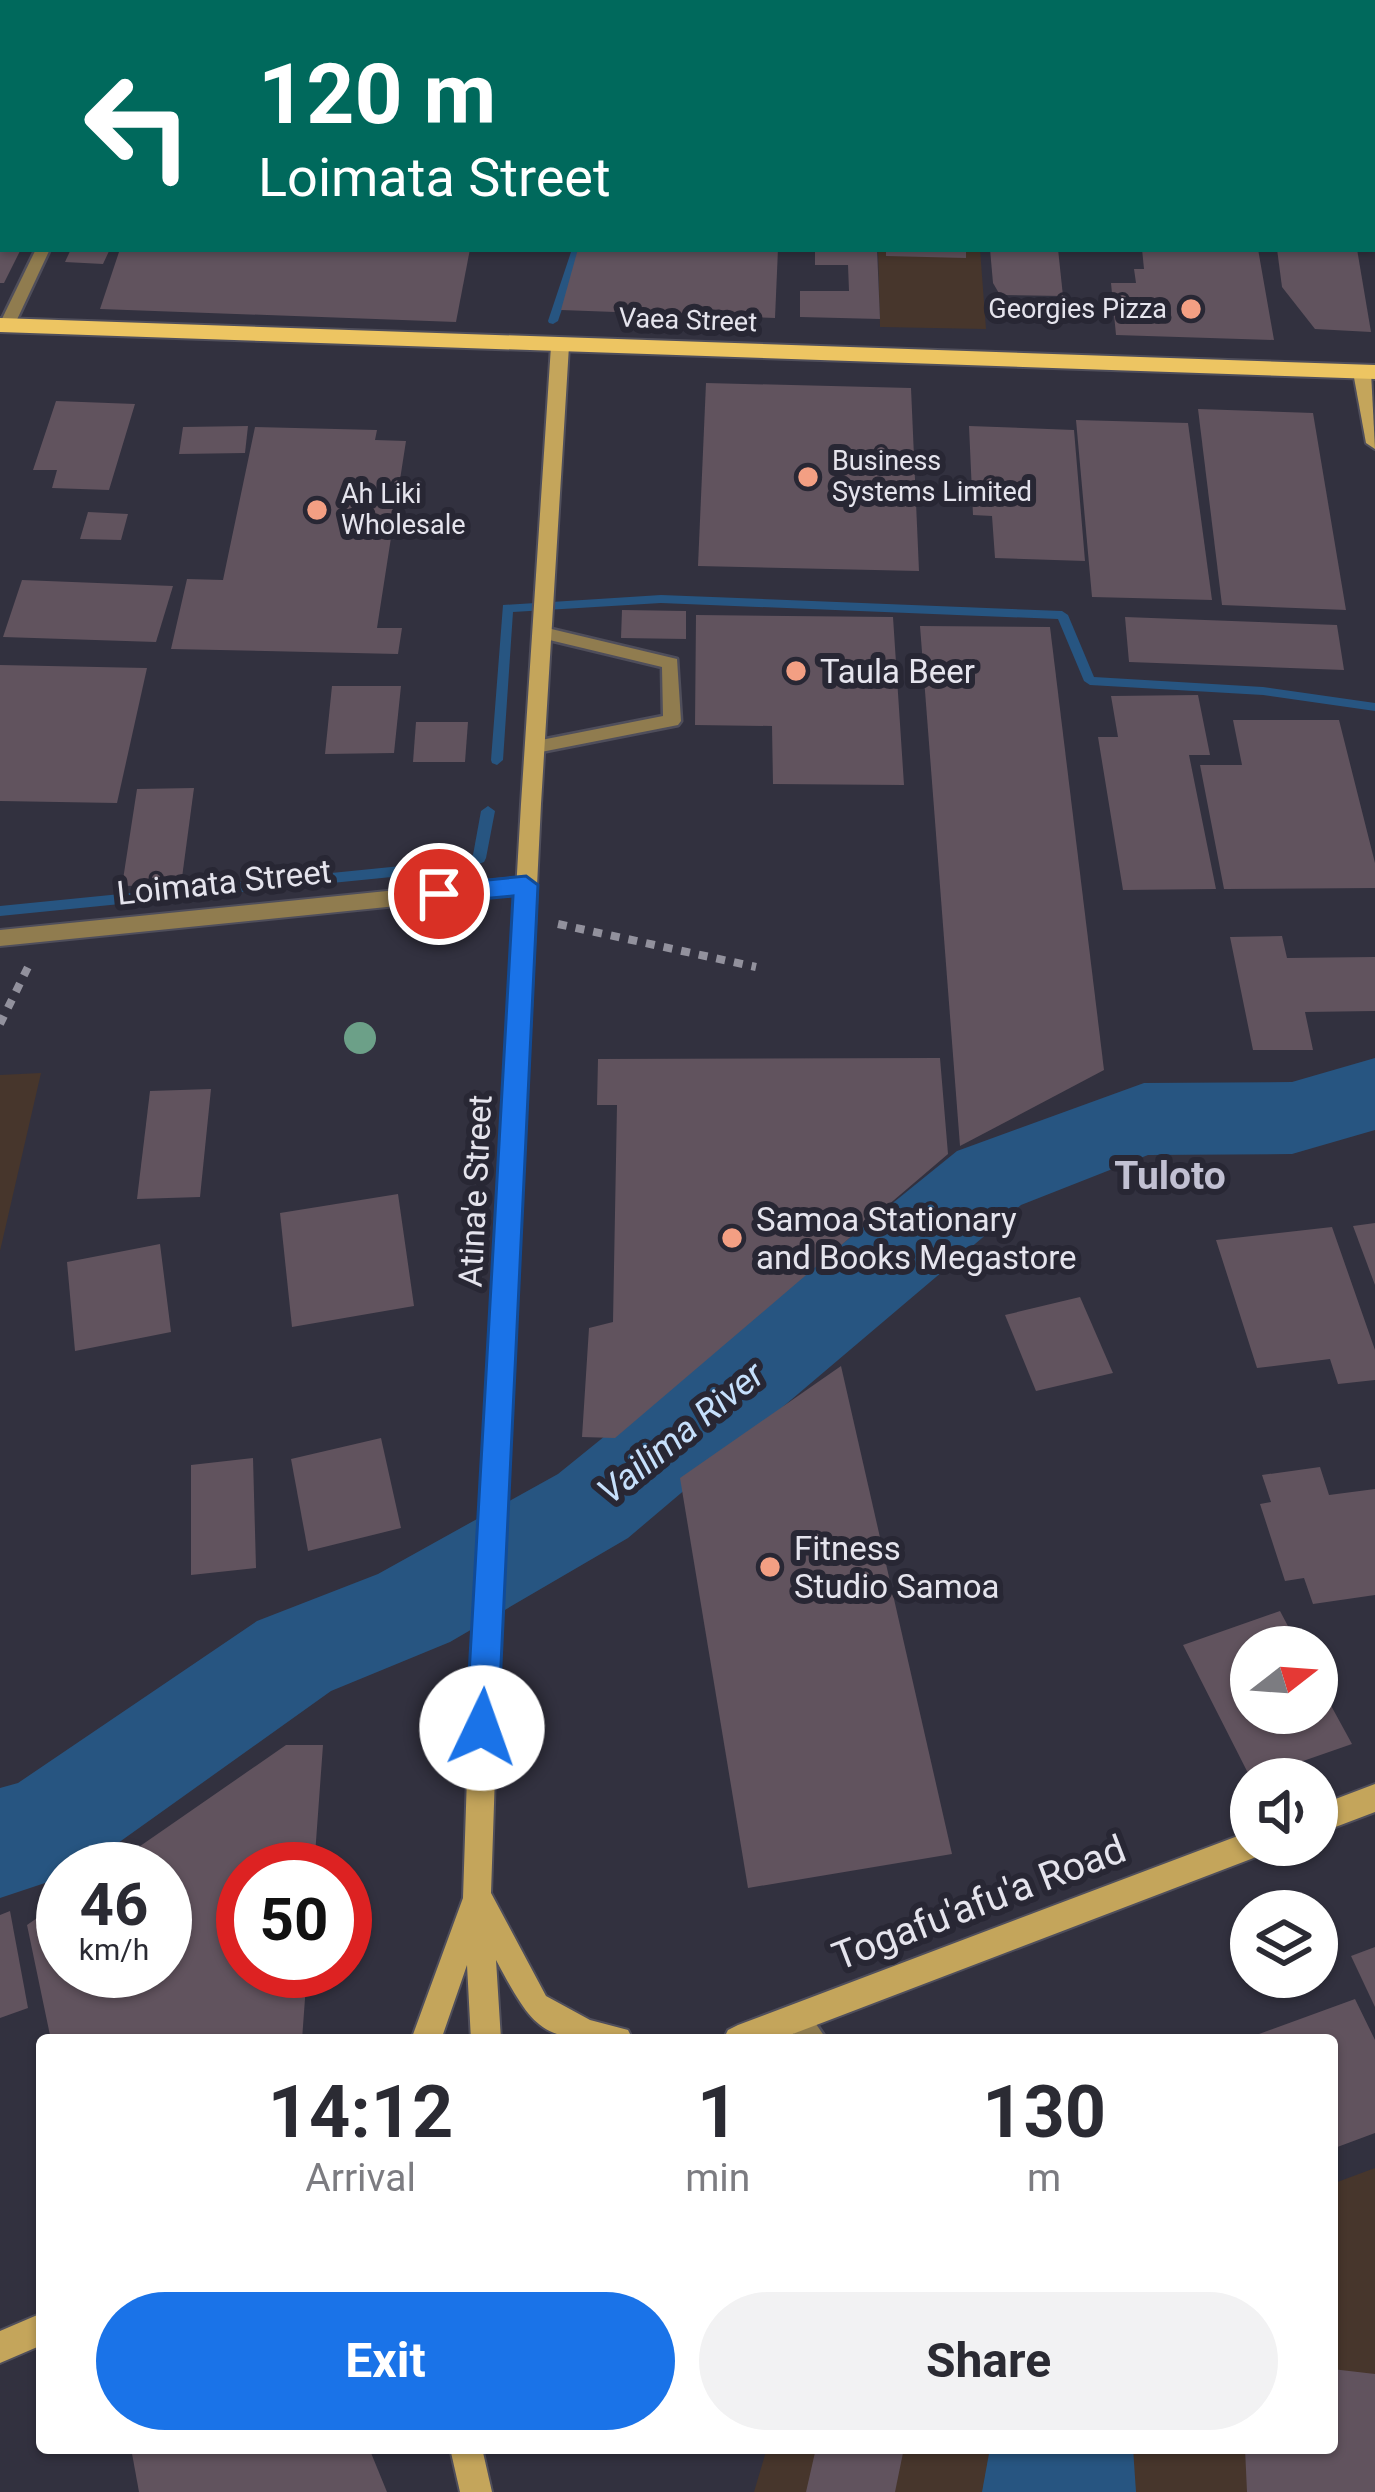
<!DOCTYPE html>
<html lang="en">
<head>
<meta charset="utf-8">
<style>
	body { margin:0; font-family:Roboto,sans-serif; background:#f2f2f3; color:#2b2b33; height:100vh; display:flex; flex-direction:column; font-size:45px; white-space:nowrap }
	* { box-sizing:border-box; margin:0 }
	p { font-size:39px; color:#7c7c81 }
	.icon { flex:none; width:66px; height:66px; fill:none; stroke:currentColor; stroke-width:2; stroke-linecap:round; stroke-linejoin:round }
	.map { position:relative; flex:1; overflow:hidden }
	.sheet { position:absolute; left:36px; top:2034px; width:1302px; height:420px; display:flex; flex-direction:column; background:#fff; border-radius:12px; box-shadow:0 3px 9px #0004 }
	.sheet>* { flex:none }
	.top-card { position:absolute; left:0px; top:0px; width:1377px; height:252px; box-shadow:0 3px 9px #0004; background:#00695c; color:#fff; overflow:hidden }
	.needle { width:78px; rotate:73deg }
	.buttons { position:absolute; left:1230px; top:1626px; display:grid; gap:24px }
	.buttons a { display:grid; place-items:center; width:108px; height:108px; border-radius:50%; background:#fff; box-shadow:0 3px 9px #0004; font-size:60px }
	.speed { position:absolute; left:36px; top:1842px; display:flex; gap:24px; font-size:60px; font-weight:700; text-align:center }
	.speed>* { display:grid; place-content:center; width:156px; height:156px; border-radius:50%; background:#fff; box-shadow:0 3px 9px #0004; line-height:1 }
	.speed small { font-size:30px; font-weight:400 }
	.speed .limit { border:18px solid #d22; background:#fff; color:#111 }
	.pin { position:absolute; display:grid; place-items:center; width:102px; height:102px; color:#fff; margin:-51px; border:6px solid #fff; border-radius:50%; box-shadow:0 3px 12px #0007 }
	.me { position:absolute; width:132px; margin:-66px; rotate:3deg; stroke-linejoin:round; filter:drop-shadow(0 0 9px #0008) }
	.turn { display:flex; align-items:center; gap:42px; height:252px; padding:0 60px; font-size:54px }
	.turn .icon { width:156px; height:156px; stroke-width:2.5 }
	.turn b { display:block; font-size:84px; line-height:102px }
	.eta { display:flex; justify-content:space-evenly; align-items:center; height:204px; text-align:center }
	.eta b { font-size:72px; font-weight:700; line-height:84px }
	.cta { display:flex; gap:24px; margin-top:auto; padding:24px 60px }
	.cta a { flex:1; height:138px; border-radius:72px; background:#1a73e8; color:#fff; font-size:48px; font-weight:700; line-height:138px; text-align:center }
	.cta a+a { background:#f2f2f3; color:#2b2b33 }
	.map>svg:first-child { display:block }
	.commercial { fill:#47362c }
	.water { fill:#275581 }
	.lines { fill:none; stroke-linecap:round; stroke-linejoin:round }
	.stream { fill:#275581; fill-rule:evenodd }
	.river { fill:#275581; fill-rule:evenodd }
	.building { fill:#61535e }
	.service-casing { stroke:#4f4e5b; stroke-width:5 }
	.minor-casing { stroke:#4f4e5b; stroke-width:4 }
	.secondary-casing { stroke:#4f4e5b; stroke-width:4 }
	.primary-casing { stroke:#4f4e5b; stroke-width:4 }
	.path { stroke:#92919d; stroke-width:8; stroke-dasharray:9 9; stroke-linecap:butt }
	.service { fill:#907c4f; fill-rule:evenodd }
	.minor { fill:#907c4f; fill-rule:evenodd }
	.secondary { fill:#c4a55b; fill-rule:evenodd }
	.primary { fill:#edc562; fill-rule:evenodd }
	.tree { fill:#6ca088 }
	.route { fill:#1a73e8; stroke:#114b97; stroke-width:3 }
	.poi-dot { fill:#f39f83; stroke:#282734; stroke-width:4.5 }
	.labels { text-anchor:middle; dominant-baseline:central; stroke-width:12; stroke-linejoin:round; paint-order:stroke }
	.far-poi-label { font-size:27px; fill:#e5e4ed; stroke:#282734; text-anchor:start }
	.far-street-label { font-size:27px; fill:#e5e4ed; stroke:#282734 }
	.poi-label { font-size:33px; fill:#e5e4ed; stroke:#282734; text-anchor:start }
	.street-label { font-size:33px; fill:#e5e4ed; stroke:#282734 }
	.water-label { font-size:36px; font-style:italic; fill:#c6e0fc; stroke:#282734 }
	.quarter-label { font-size:39px; font-weight:bold; fill:#c1c0d2; stroke:#282734 }
	.near-street-label { font-size:39px; fill:#e5e4ed; stroke:#282734 }
</style>
</head>
<body>
<div class="map">
<svg width="1375" height="2492" viewBox="0 0 1375 2492">
	<rect width="100%" height="100%" fill="#32313f"/>
	<g class="commercial">
		<polygon points="878,249 980,249 986,329 880,327"/>
		<polygon points="41,1073 0,1251 0,1075"/>
		<polygon points="1375,2168 1375,2492 754,2492 767,2448 1332,2448 1332,2184"/>
	</g>
	<polygon class="water" points="990,2448 1133,2448 1136,2492 982,2492"/>
	<g class="lines">
		<g class="stream">
			<rect x="605" y="0" width="10" height="3"/>
			<polygon points="572,249 582,249 558,321 553,324 549,323 548,321"/>
			<polygon points="661,595 1062,611 1068,615 1094,677 1263,687 1375,703 1375,711 1263,695 1090,685 1084,681 1058,619 661,603 513,612 503,760 497,765 492,763 491,760 503,605"/>
			<polygon points="488,806 495,811 486,858 484,862 462,870 0,916 0,906 461,860 473,855 481,811"/>
		</g>
		<polygon class="river" points="1375,1058 1375,1130 1292,1154 1148,1155 1021,1205 628,1538 450,1642 331,1691 83,1868 63,1869 63,1877 0,1898 0,1788 18,1783 257,1621 378,1574 558,1474 957,1151 1144,1083 1292,1082"/>
	</g>
	<g class="building">
		<polygon points="0,249 21,249 4,283 0,283"/>
		<polygon points="71,249 110,249 103,264 65,262"/>
		<polygon points="120,249 470,249 456,322 100,309"/>
		<polygon points="578,249 778,249 775,318 561,310"/>
		<polygon points="815,249 877,249 880,319 800,317 800,291 849,291 848,265 815,265"/>
		<polygon points="886,249 966,249 966,258 886,256"/>
		<polygon points="990,249 1058,249 1063,296 1000,295 993,283"/>
		<polygon points="1142,249 1258,249 1274,340 1116,335 1111,283 1136,283 1134,269 1144,269"/>
		<polygon points="1277,249 1357,249 1371,332 1315,329 1282,287"/>
		<polygon points="706,383 911,388 919,571 698,566"/>
		<polygon points="56,401 135,404 109,490 52,488 57,470 33,470"/>
		<polygon points="1198,409 1313,413 1346,610 1222,605"/>
		<polygon points="1076,420 1188,423 1212,600 1092,597"/>
		<polygon points="248,426 245,453 179,454 183,427"/>
		<polygon points="969,426 1074,430 1085,561 995,558 992,516 973,515"/>
		<polygon points="255,427 377,430 375,440 406,441 377,628 402,628 398,654 171,649 187,579 223,580"/>
		<polygon points="88,512 128,514 121,540 80,539"/>
		<polygon points="22,580 173,586 156,642 3,637"/>
		<polygon points="622,610 686,611 686,639 621,638"/>
		<polygon points="696,615 893,617 904,785 773,784 772,726 695,725"/>
		<polygon points="1125,617 1337,625 1344,670 1129,662"/>
		<polygon points="920,626 1050,627 1104,1070 960,1146"/>
		<polygon points="0,665 147,668 117,803 0,801"/>
		<polygon points="332,686 401,686 394,753 325,754"/>
		<polygon points="1198,695 1210,755 1189,755 1216,889 1123,890 1098,737 1118,737 1111,696"/>
		<polygon points="1233,720 1339,720 1375,863 1375,888 1224,889 1200,765 1242,765"/>
		<polygon points="416,722 468,722 465,762 413,762"/>
		<polygon points="194,788 181,885 122,886 137,789"/>
		<polygon points="1282,936 1287,958 1375,957 1375,1011 1305,1012 1313,1050 1253,1050 1230,937"/>
		<polygon points="940,1058 948,1154 615,1438 582,1437 589,1328 613,1322 617,1105 597,1105 598,1059"/>
		<polygon points="211,1089 200,1197 137,1199 150,1091"/>
		<polygon points="398,1194 414,1306 292,1327 280,1213"/>
		<polygon points="1375,1223 1375,1285 1353,1226"/>
		<polygon points="1332,1227 1375,1350 1375,1380 1338,1384 1330,1359 1257,1368 1216,1240"/>
		<polygon points="160,1244 171,1332 75,1351 67,1262"/>
		<polygon points="1080,1297 1113,1373 1036,1391 1005,1315"/>
		<polygon points="841,1366 952,1854 748,1888 680,1478"/>
		<polygon points="381,1438 401,1528 308,1551 291,1459"/>
		<polygon points="253,1458 256,1568 191,1575 191,1465"/>
		<polygon points="1320,1467 1329,1495 1375,1489 1375,1595 1313,1604 1304,1578 1285,1581 1260,1504 1271,1502 1262,1475"/>
		<polygon points="1280,1611 1299,1647 1251,1647 1251,1713 1317,1713 1317,1680 1352,1744 1251,1779 1183,1645"/>
		<polygon points="286,1745 323,1745 314,1869 243,1869 243,1971 307,1971 302,2040 51,2040 27,1925 63,1900 63,1971 165,1971 165,1869 107,1869"/>
		<polygon points="10,1911 28,2008 0,2018 0,1915"/>
		<polygon points="1375,1947 1375,2007 1351,1956"/>
		<polygon points="1355,1999 1375,2040 1375,2133 1332,2149 1332,2040 1261,2040 1259,2034"/>
		<polygon points="1332,2369 1375,2374 1375,2492 1247,2492 1245,2448 1332,2448"/>
		<polygon points="131,2448 369,2448 387,2492 139,2492"/>
		<polygon points="816,2448 904,2448 895,2492 806,2492"/>
	</g>
	<g class="lines">
		<defs>
			<g id="service">
				<polygon points="157,0 171,0 155,3"/>
				<polygon points="230,0 244,0 243,3 229,3"/>
				<polygon points="339,0 353,0 352,3 338,3"/>
				<polygon points="403,0 417,0 416,3 402,3"/>
				<polygon points="492,0 506,0 505,3 491,3"/>
				<polygon points="36,249 50,249 14,326 11,329 1,329 0,323"/>
				<polygon points="543,627 677,659 681,721 678,725 536,753 530,752 527,747 536,741 663,716 662,667 537,637 534,633"/>
				<polygon points="796,2004 805,2008 827,2040 798,2040 783,2017 787,2008"/>
			</g>
			<polygon id="minor" points="526,877 537,885 526,893 0,946 0,930"/>
			<g id="secondary">
				<path d="M560,341L569,346L541,804L498,1686L491,1893L546,1996L590,2020L628,2030L633,2040C544,2040 538,2039 496,1960L501,2040H471L467,1965L441,2040H411L463,1898L470,1686L521,804L551,346Z"/>
				<polygon points="1362,366 1371,372 1375,449 1366,443 1353,372"/>
				<polygon points="1375,1784 1375,1812 1317,1834 1317,1806"/>
				<polygon points="1251,1831 1251,1845 1265,1845 1261,1855 1251,1859 777,2040 723,2040 728,2030 738,2025"/>
				<polygon points="42,2313 42,2345 0,2363 0,2331"/>
				<polygon points="450,2448 482,2448 492,2492 460,2492"/>
			</g>
			<polygon id="primary" points="0,318 1375,365 1375,379 0,332"/>
		</defs>
		<use href="#service" class="service-casing"/>
		<use href="#minor" class="minor-casing"/>
		<use href="#secondary" class="secondary-casing"/>
		<use href="#primary" class="primary-casing"/>
		<g class="path">
			<polyline points="558,924 756,967"/>
			<polyline points="0,1024 28,967"/>
		</g>
		<use href="#service" class="service"/>
		<use href="#minor" class="minor"/>
		<use href="#secondary" class="secondary"/>
		<use href="#primary" class="primary"/>
	</g>
	<circle class="tree" cx="360" cy="1038" r="16"/>
	<polygon class="route" points="526,876 538,885 498,1728 493,1738 482,1743 471,1738 466,1728 513,896 439,903 426,894 439,885"/>
	<g class="poi-dot">
		<circle cx="1191" cy="309" r="12"/>
		<circle cx="808" cy="477" r="12"/>
		<circle cx="317" cy="510" r="12"/>
		<circle cx="796" cy="671" r="12"/>
		<circle cx="732" cy="1238" r="12"/>
		<circle cx="770" cy="1567" r="12"/>
	</g>
	<g class="labels">
		<g class="far-poi-label">
			<text x="1167" y="309" text-anchor="end">Georgies Pizza</text>
			<text x="832" y="461">Business<tspan x="832" dy="31">Systems Limited</tspan></text>
			<text x="341" y="494">Ah Liki<tspan x="341" dy="31">Wholesale</tspan></text>
		</g>
		<g class="far-street-label">
			<text transform="translate(688 320) rotate(2)">Vaea Street</text>
		</g>
		<g class="poi-label">
			<text x="820" y="671">Taula Beer</text>
			<text x="756" y="1219">Samoa Stationary<tspan x="756" dy="38">and Books Megastore</tspan></text>
			<text x="794" y="1548">Fitness<tspan x="794" dy="38">Studio Samoa</tspan></text>
		</g>
		<g class="street-label">
			<text transform="translate(224 882) rotate(-6)">Loimata Street</text>
			<text transform="translate(475 1191) rotate(-87)">Atina'e Street</text>
		</g>
		<g class="water-label">
			<text transform="translate(681 1433) rotate(-39)">Vailima River</text>
		</g>
		<g class="quarter-label">
			<text x="1170" y="1176">Tuloto</text>
		</g>
		<g class="near-street-label">
			<text transform="translate(979 1903) rotate(-21)">Togafu'afu'a Road</text>
		</g>
	</g>
</svg>
<div class="buttons">
<a><svg class="needle" viewBox="-14 -14 28 28"><path d="M0-13l5 13h-10z" fill="#e53935"/><path d="M0 13l5-13h-10z" fill="#7c7c81"/></svg></a>
<a><svg class="icon" aria-label="sound" viewBox="0 0 24 24"><path d="M4 9h4l5-4v14l-5-4H4zM17 9q2 3 0 6"/></svg></a>
<a><svg class="icon" aria-label="layers" viewBox="0 0 24 24"><path d="M12 4l9 5-9 5-9-5zM3 14l9 5 9-5"/></svg></a>
</div>
<div class="speed"><div>46<small>km/h</small></div><div class="limit">50</div></div>
<div class="pin" style="left:439px;top:894px;background:#d93025"><svg class="icon" aria-label="arrive" viewBox="0 0 24 24"><path d="M6 21V4h12l-3 4 3 4H6"/></svg></div>
<svg class="me" style="left:482px;top:1728px" viewBox="-20 -20 40 40"><circle r="19" fill="#fff"/><path d="M0-13L10 11 0 6-10 11z" fill="#1a73e8"/></svg>
<div class="top-card">
<div class="turn"><svg class="icon" aria-label="left" viewBox="0 0 24 24"><path d="M17 20v-9H6M10 6l-5 5 5 5"/></svg><div><b>120 m</b>Loimata Street</div></div>
</div>
<section class="sheet">
<div class="eta">
<div><b>14:12</b><p>Arrival</p></div>
<div><b>1</b><p>min</p></div>
<div><b>130</b><p>m</p></div>
</div>
<div class="cta"><a>Exit</a><a>Share</a></div>
</section>
</div>
</body>
</html>
